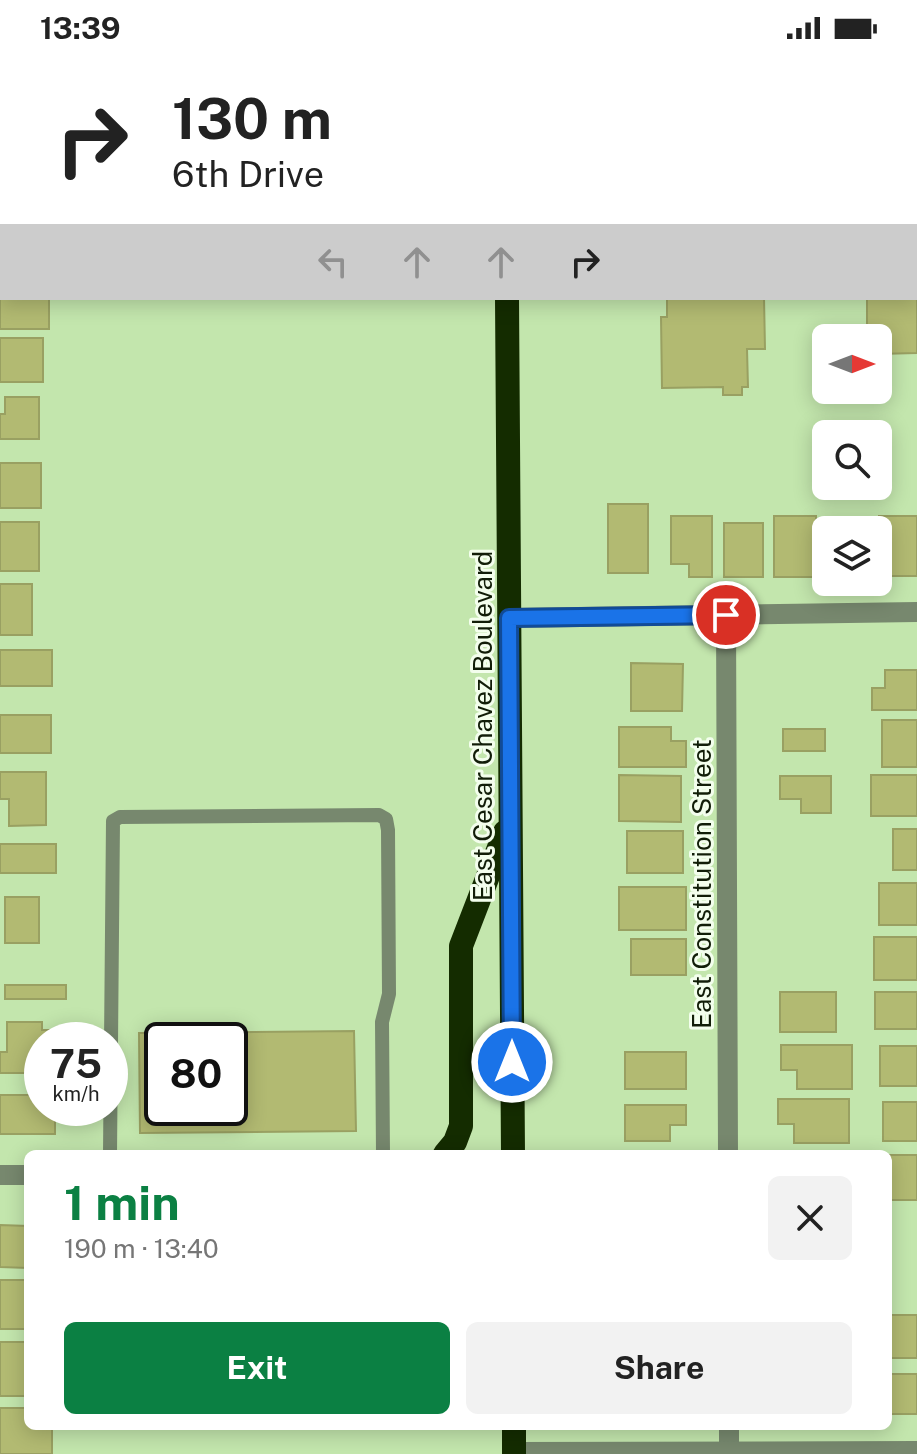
<!DOCTYPE html>
<html lang="en">
<head>
<meta charset="utf-8">
<style>
	body { margin:0; font-family:"Public Sans",sans-serif; background:#f2f2f2; color:#222; height:100vh; display:flex; flex-direction:column; font-size:30px; white-space:nowrap }
	* { box-sizing:border-box; margin:0 }
	p { font-size:26px; color:#767676 }
	.icon { flex:none; width:44px; height:44px; fill:none; stroke:currentColor; stroke-width:2; stroke-linecap:round; stroke-linejoin:round }
	.map { position:relative; flex:1; overflow:hidden }
	.side { position:absolute; left:24px; top:1094px; width:868px; height:280px; display:flex; flex-direction:column; background:#fff; border-radius:12px; box-shadow:0 4px 20px #0003 }
	.side>* { flex:none }
	.guide { position:absolute; left:0px; top:0px; width:918px; height:244px; box-shadow:0 4px 20px #0003; background:#fff; color:#222; overflow:hidden }
	.needle { width:52px; rotate:90deg }
	.controls { position:absolute; left:812px; top:268px; display:grid; gap:16px }
	.controls a { display:grid; place-items:center; width:80px; height:80px; border-radius:12px; background:#fff; box-shadow:0 4px 20px #0003; font-size:40px }
	.speed { position:absolute; left:24px; top:966px; display:flex; gap:16px; font-size:40px; font-weight:700; text-align:center }
	.speed>* { display:grid; place-content:center; width:104px; height:104px; border-radius:50%; background:#fff; box-shadow:0 4px 20px #0003; line-height:1 }
	.speed small { font-size:20px; font-weight:400 }
	.speed .limit { border:4px solid #111; border-radius:12px; background:#fff; color:#111 }
	.pin { position:absolute; display:grid; place-items:center; width:68px; height:68px; color:#fff; margin:-34px; border:4px solid #fff; border-radius:50%; box-shadow:0 2px 8px #0007 }
	.me { position:absolute; width:88px; margin:-44px; rotate:0deg; stroke-linejoin:round; filter:drop-shadow(0 0 6px #0008) }
	.turn { display:flex; align-items:center; gap:28px; height:168px; padding:0 40px; font-size:36px }
	.turn .icon { width:104px; height:104px; stroke-width:2.5 }
	.turn b { display:block; font-size:56px; line-height:68px }
	.lanes { display:flex; align-items:center; height:76px; padding:0 40px; background:#0003; justify-content:center; gap:40px; direction:ltr }
	.lanes .off { opacity:.35 }
	.round { display:grid; place-items:center; flex:none; width:84px; height:84px; border-radius:12px; background:#f2f2f2 }
	.headline { display:flex; align-items:center; justify-content:space-between; height:136px; padding:0 40px }
	h1 { font-size:48px; font-weight:700; line-height:60px; color:#0b8043 }
	.button { display:flex; gap:16px; margin-top:auto; padding:16px 40px }
	.button a { flex:1; height:92px; border-radius:12px; background:#0b8043; color:#fff; font-size:32px; font-weight:700; line-height:92px; text-align:center }
	.button a+a { background:#f2f2f2; color:#222 }
	.status { display:flex; justify-content:space-between; align-items:center; height:56px; padding:0 40px; background:#fff; direction:ltr }
	.status svg { height:22px; fill:currentColor }
	.map>svg:first-child { display:block }
	.building { fill:#b2ba72; stroke:#99a062; stroke-width:2; fill-rule:evenodd }
	.lines { fill:none; stroke-linecap:round; stroke-linejoin:round }
	.lane { stroke:#77886e; stroke-width:14 }
	.street { stroke:#77886e; stroke-width:20 }
	.highway { stroke:#142c00; stroke-width:24 }
	.route-casing { stroke:#114b97; stroke-width:20 }
	.route { stroke:#1a73e8; stroke-width:14 }
	.labels { text-anchor:middle; dominant-baseline:central; stroke-width:6; stroke-linejoin:round; paint-order:stroke }
	.street-label { font-size:26px; fill:#111d08; stroke:#f3feed }
</style>
</head>
<body>
<div class="status"><b>13:39</b><svg viewBox="0 0 49 12"><path d="M0 12V9h3v3zM5 12V6h3v6zM10 12V3h3v9zM15 12V0h3v12zM26 1h20v11H26zM47 4h2v5h-2z"/></svg></div>
<div class="map">
<svg width="917" height="1398" viewBox="0 0 917 1398">
	<rect width="100%" height="100%" fill="#c3e6ad"/>
	<g class="building">
		<polygon points="0,0 76,0 76,2 2,2 0,23"/>
		<polygon points="917,44 917,297 878,298 878,282 867,282 867,242 916,242"/>
		<polygon points="0,219 2,242 49,242 49,273 0,273"/>
		<polygon points="667,242 764,242 765,293 747,293 748,331 742,331 742,339 723,339 723,331 662,332 661,261 667,261"/>
		<rect x="0" y="282" width="43" height="44"/>
		<polygon points="5,341 39,341 39,383 0,383 0,358 5,358"/>
		<rect x="0" y="407" width="41" height="45"/>
		<rect x="608" y="448" width="40" height="69"/>
		<polygon points="671,460 712,460 712,521 689,521 689,508 671,508"/>
		<rect x="774" y="460" width="42" height="61"/>
		<rect x="879" y="460" width="38" height="60"/>
		<rect x="827" y="463" width="41" height="11"/>
		<rect x="0" y="466" width="39" height="49"/>
		<rect x="724" y="467" width="39" height="54"/>
		<rect x="0" y="528" width="32" height="51"/>
		<rect x="0" y="594" width="52" height="36"/>
		<polygon points="631,607 683,608 682,655 631,655"/>
		<polygon points="885,614 917,614 917,654 872,654 872,632 885,632"/>
		<rect x="0" y="659" width="51" height="38"/>
		<rect x="882" y="664" width="35" height="47"/>
		<polygon points="619,671 671,671 671,685 686,685 686,711 619,711"/>
		<rect x="783" y="673" width="42" height="22"/>
		<polygon points="0,716 46,716 46,769 9,770 9,743 0,743"/>
		<polygon points="619,719 681,720 681,766 619,765"/>
		<rect x="871" y="719" width="46" height="41"/>
		<polygon points="780,720 831,720 831,757 801,757 801,743 780,743"/>
		<rect x="893" y="773" width="24" height="41"/>
		<rect x="627" y="775" width="56" height="42"/>
		<rect x="0" y="788" width="56" height="29"/>
		<rect x="879" y="827" width="38" height="42"/>
		<rect x="619" y="831" width="67" height="43"/>
		<rect x="5" y="841" width="34" height="46"/>
		<rect x="874" y="881" width="43" height="43"/>
		<rect x="631" y="883" width="55" height="36"/>
		<rect x="5" y="929" width="61" height="14"/>
		<rect x="780" y="936" width="56" height="40"/>
		<rect x="875" y="936" width="42" height="37"/>
		<polygon points="7,966 42,966 42,974 63,974 63,984 42,984 42,1017 0,1017 0,996 7,996"/>
		<path d="M354,975L356,1075L140,1077L139,977ZM162,984H230V1052H162Z"/>
		<polygon points="781,989 852,989 852,1033 797,1033 797,1014 781,1014"/>
		<rect x="880" y="990" width="37" height="40"/>
		<rect x="625" y="996" width="61" height="37"/>
		<polygon points="0,1039 42,1039 42,1052 55,1052 55,1078 0,1078"/>
		<polygon points="778,1043 849,1043 849,1087 794,1087 794,1068 778,1068"/>
		<rect x="883" y="1046" width="34" height="39"/>
		<polygon points="625,1049 686,1049 686,1069 670,1069 670,1085 625,1085"/>
		<rect x="888" y="1099" width="29" height="45"/>
		<polygon points="0,1169 28,1170 28,1212 0,1211"/>
		<rect x="0" y="1224" width="28" height="49"/>
		<rect x="888" y="1259" width="29" height="43"/>
		<rect x="0" y="1286" width="28" height="54"/>
		<rect x="888" y="1318" width="29" height="40"/>
		<polygon points="0,1352 28,1352 28,1370 52,1370 52,1398 0,1398"/>
	</g>
	<g class="lines">
		<polyline class="lane" points="110,1098 113,765 120,761 379,759 386,763 388,774 389,938 382,966 383,1098"/>
		<g class="street">
			<polyline points="726,559 728,1098"/>
			<polyline points="509,562 917,556"/>
			<polyline points="0,1119 28,1119"/>
			<polyline points="729,1370 729,1398"/>
			<polyline points="514,1396 917,1395"/>
		</g>
		<g class="highway">
			<polyline points="505,0 505,2"/>
			<polyline points="507,242 513,1098"/>
			<polyline points="445,1098 455,1086 461,1070 461,890 505,776"/>
			<polyline points="514,1370 514,1398"/>
		</g>
	</g>
	<g class="lines">
		<defs>
			<polyline id="route" points="512,1006 509,562 726,559"/>
		</defs>
		<use href="#route" class="route-casing"/>
		<use href="#route" class="route"/>
	</g>
	<g class="labels">
		<g class="street-label">
			<text transform="translate(482 670) rotate(-90)">East Cesar Chavez Boulevard</text>
			<text transform="translate(701 828) rotate(-90)">East Constitution Street</text>
		</g>
	</g>
</svg>
<div class="controls">
<a><svg class="needle" viewBox="-14 -14 28 28"><path d="M0-13l5 13h-10z" fill="#e53935"/><path d="M0 13l5-13h-10z" fill="#767676"/></svg></a>
<a><svg class="icon" aria-label="search" viewBox="0 0 24 24"><circle cx="10" cy="10" r="6"/><path d="M15 15l6 6"/></svg></a>
<a><svg class="icon" aria-label="layers" viewBox="0 0 24 24"><path d="M12 4l9 5-9 5-9-5zM3 14l9 5 9-5"/></svg></a>
</div>
<div class="speed"><div>75<small>km/h</small></div><div class="limit">80</div></div>
<div class="pin" style="left:726px;top:559px;background:#d93025"><svg class="icon" aria-label="arrive" viewBox="0 0 24 24"><path d="M6 21V4h12l-3 4 3 4H6"/></svg></div>
<svg class="me" style="left:512px;top:1006px" viewBox="-20 -20 40 40"><circle r="17" fill="#1a73e8" stroke="#fff" stroke-width="3"/><path d="M0-11L8 9 0 5-8 9z" fill="#fff"/></svg>
<div class="guide">
<div class="turn"><svg class="icon" aria-label="right" viewBox="0 0 24 24"><path d="M7 20v-9h11M14 6l5 5-5 5"/></svg><div><b>130 m</b>6th Drive</div></div>
<div class="lanes"><svg class="icon off" aria-label="left" viewBox="0 0 24 24"><path d="M17 20v-9H6M10 6l-5 5 5 5"/></svg><svg class="icon off" aria-label="ahead" viewBox="0 0 24 24"><path d="M12 20V5M6 11l6-6 6 6"/></svg><svg class="icon off" aria-label="ahead" viewBox="0 0 24 24"><path d="M12 20V5M6 11l6-6 6 6"/></svg><svg class="icon" aria-label="right" viewBox="0 0 24 24"><path d="M7 20v-9h11M14 6l5 5-5 5"/></svg></div>
</div>
<section class="side">
<div class="headline"><div><h1>1 min</h1><p>190 m · 13:40</p></div><a class="round"><svg class="icon" aria-label="close" viewBox="0 0 24 24"><path d="M6 6l12 12M18 6L6 18"/></svg></a></div>
<div class="button"><a>Exit</a><a>Share</a></div>
</section>
</div>
</body>
</html>
